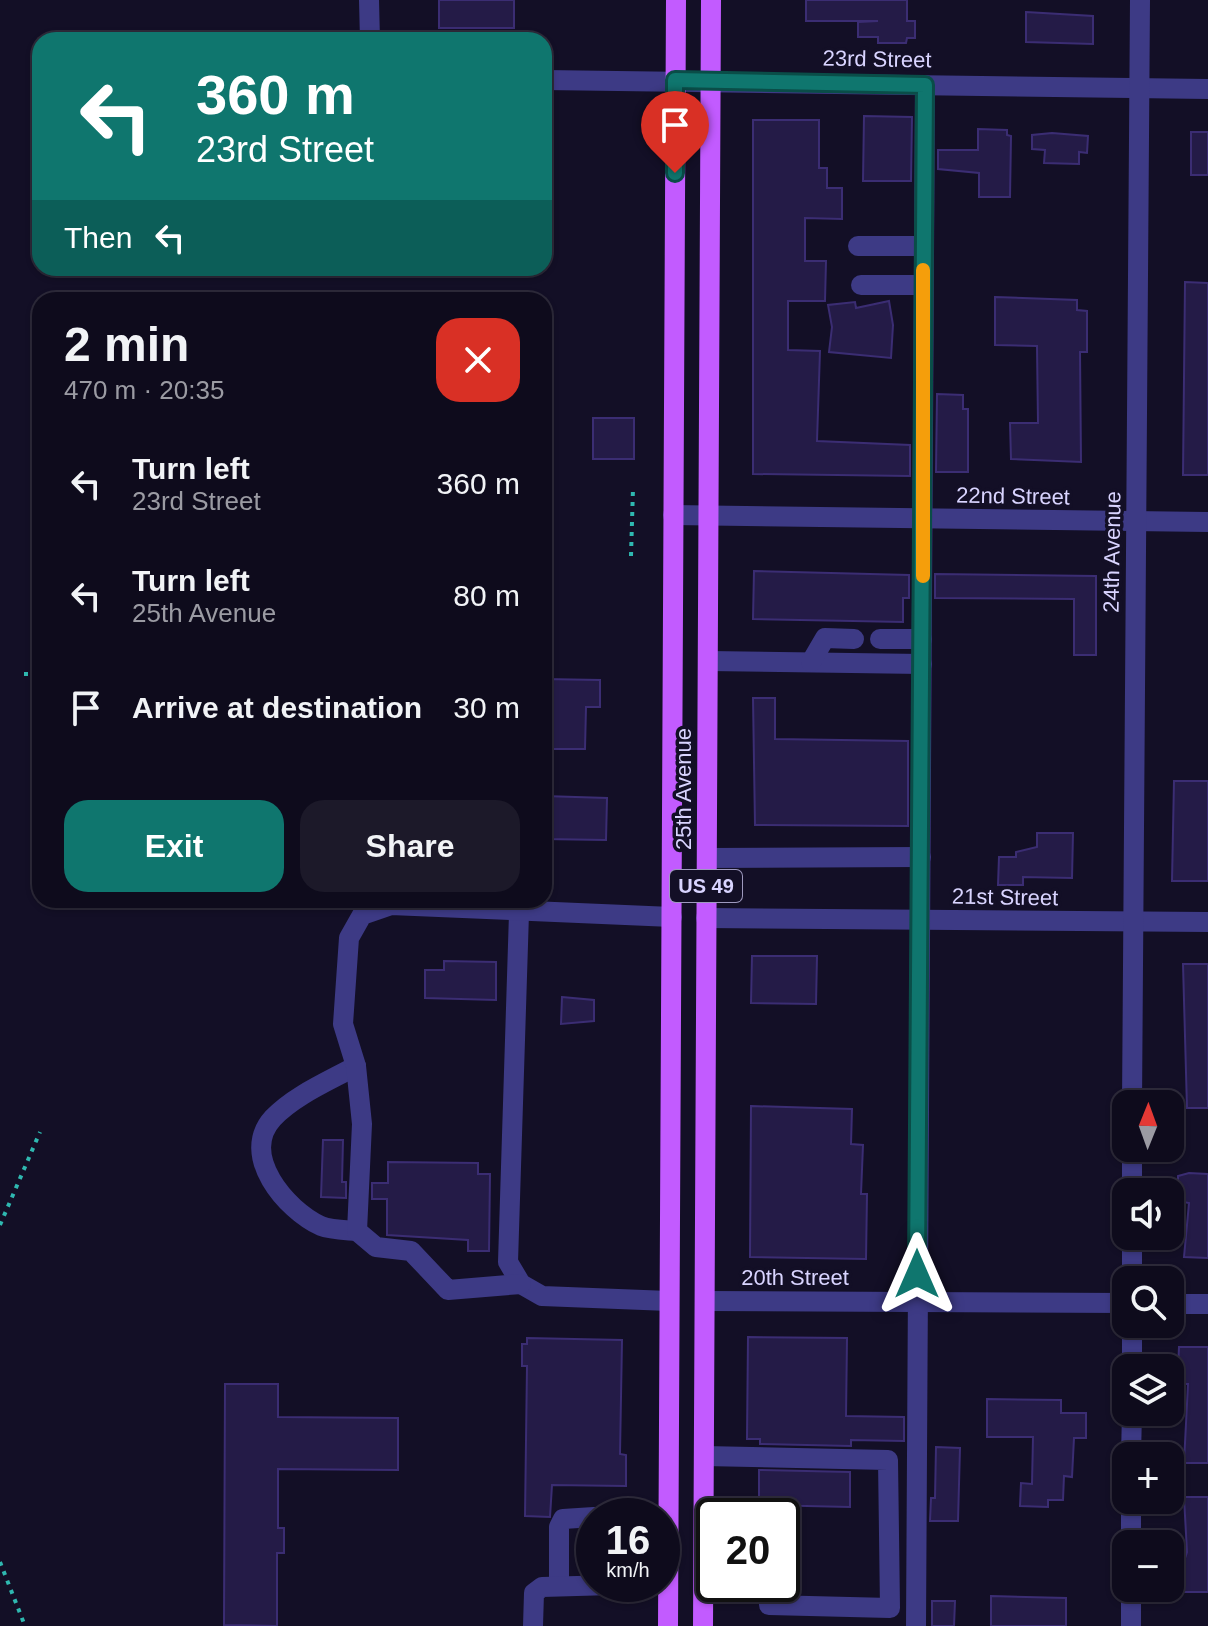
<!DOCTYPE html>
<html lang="en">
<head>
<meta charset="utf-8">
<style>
	body { margin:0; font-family:Arial,sans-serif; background:#1c1929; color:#f1f3f6; height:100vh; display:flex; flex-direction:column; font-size:30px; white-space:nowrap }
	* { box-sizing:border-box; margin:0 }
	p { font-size:26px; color:#9b9ba3 }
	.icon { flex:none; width:44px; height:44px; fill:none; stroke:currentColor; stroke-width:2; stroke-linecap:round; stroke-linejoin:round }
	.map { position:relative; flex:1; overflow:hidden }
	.side { position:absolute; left:32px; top:292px; width:520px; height:616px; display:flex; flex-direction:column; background:#0e0b1c; border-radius:24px; box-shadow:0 2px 6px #0004,0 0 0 2px #2e2b3b }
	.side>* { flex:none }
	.banner { position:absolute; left:32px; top:32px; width:520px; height:244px; border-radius:24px; box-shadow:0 2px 6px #0004,0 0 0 2px #2e2b3b; background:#0f766e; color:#fff; overflow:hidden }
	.needle { width:52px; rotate:1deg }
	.buttons { position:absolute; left:1112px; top:1090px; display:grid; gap:16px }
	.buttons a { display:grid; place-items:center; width:72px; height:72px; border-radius:16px; background:#0e0b1c; box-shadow:0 2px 6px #0004,0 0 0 2px #2e2b3b; font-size:40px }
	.speed { position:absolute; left:576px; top:1498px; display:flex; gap:16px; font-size:40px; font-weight:700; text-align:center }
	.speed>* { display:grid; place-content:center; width:104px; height:104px; border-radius:50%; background:#0e0b1c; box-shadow:0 2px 6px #0004,0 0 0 2px #2e2b3b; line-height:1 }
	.speed small { font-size:20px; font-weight:400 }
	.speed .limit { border:4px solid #111; border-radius:12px; background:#fff; color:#111 }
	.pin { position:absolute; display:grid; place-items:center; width:68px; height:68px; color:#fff; margin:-82px -34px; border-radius:50% 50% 50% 0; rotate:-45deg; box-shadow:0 0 8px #0007 }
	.pin .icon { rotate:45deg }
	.me { position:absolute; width:88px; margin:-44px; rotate:0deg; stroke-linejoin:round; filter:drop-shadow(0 0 6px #0008) }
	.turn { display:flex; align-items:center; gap:28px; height:168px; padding:0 32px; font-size:36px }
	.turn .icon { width:104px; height:104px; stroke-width:2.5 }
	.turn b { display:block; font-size:56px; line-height:68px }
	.then { display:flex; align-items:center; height:76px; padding:0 32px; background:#0003; gap:16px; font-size:30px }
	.round { display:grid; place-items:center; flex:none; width:84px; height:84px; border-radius:24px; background:#1c1929 }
	.head { display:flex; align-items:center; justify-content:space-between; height:136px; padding:0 32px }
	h1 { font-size:48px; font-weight:600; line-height:60px }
	.button { display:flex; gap:16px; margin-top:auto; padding:16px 32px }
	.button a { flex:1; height:92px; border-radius:24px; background:#0f766e; color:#fff; font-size:32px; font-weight:600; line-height:92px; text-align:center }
	.button a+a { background:#1c1929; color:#f1f3f6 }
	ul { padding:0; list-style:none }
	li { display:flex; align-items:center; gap:24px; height:112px; padding:0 32px }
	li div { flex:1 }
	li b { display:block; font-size:30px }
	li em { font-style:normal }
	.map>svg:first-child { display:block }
	.building { fill:#241b47; stroke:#3b2d73; stroke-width:2 }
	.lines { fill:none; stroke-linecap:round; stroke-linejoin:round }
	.path { stroke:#2fb8b0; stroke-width:4; stroke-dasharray:4 6; stroke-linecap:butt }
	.minor { stroke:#3d3a85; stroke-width:20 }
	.major { stroke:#c25bff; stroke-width:20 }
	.route-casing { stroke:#0a4d48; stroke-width:20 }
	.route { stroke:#0f766e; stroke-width:14 }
	.slow { stroke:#f59e0b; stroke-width:14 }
	.labels { text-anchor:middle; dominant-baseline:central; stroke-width:7; stroke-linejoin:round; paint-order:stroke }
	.shield { fill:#130f26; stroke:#9e99be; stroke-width:2 }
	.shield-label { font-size:20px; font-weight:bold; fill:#d9d4ff }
	.street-label { font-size:22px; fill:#d9d4ff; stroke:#130f26 }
</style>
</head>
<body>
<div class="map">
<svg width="1208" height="1626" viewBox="0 0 1208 1626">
	<rect width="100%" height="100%" fill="#130f26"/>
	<g class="building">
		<rect x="439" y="0" width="75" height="28"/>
		<polygon points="806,0 907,0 907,21 915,21 915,38 907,38 906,43 878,43 878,37 858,37 858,22 878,21 806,21"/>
		<polygon points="1026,12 1093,16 1093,44 1026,42"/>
		<polygon points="864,116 912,117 911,181 863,181"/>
		<polygon points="753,120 819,120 819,168 827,168 827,188 842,188 842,219 805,218 805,261 826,261 825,301 788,301 788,350 820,351 817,441 910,445 910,476 753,474"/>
		<polygon points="978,129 1007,130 1007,135 1011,136 1010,197 979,197 979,173 938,169 938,150 978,150"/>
		<rect x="1191" y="132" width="17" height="43"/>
		<polygon points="1052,133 1088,136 1087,153 1079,152 1079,164 1044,163 1045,150 1032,149 1032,135"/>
		<polygon points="1185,282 1208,283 1208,475 1183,475"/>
		<polygon points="995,297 1077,300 1077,310 1087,311 1087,352 1080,352 1081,462 1011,459 1010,423 1038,423 1037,346 995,345"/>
		<polygon points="889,301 893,325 891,358 829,352 832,327 828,305 855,302 856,308"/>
		<polygon points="937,394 963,395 963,409 968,409 968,472 936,472"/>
		<rect x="593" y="418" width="41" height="41"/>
		<polygon points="754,571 909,575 909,598 903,598 903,622 753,619"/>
		<polygon points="935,574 1096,576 1096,655 1074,655 1074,599 935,598"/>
		<polygon points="544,679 600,680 600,707 586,707 585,749 548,749 548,733 544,733"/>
		<polygon points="753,698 775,698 775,739 908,741 908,826 755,825"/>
		<polygon points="1174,781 1208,781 1208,881 1172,881"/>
		<polygon points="544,796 607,798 606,840 544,839"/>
		<polygon points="1037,833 1073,833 1072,878 1023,877 1023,885 998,885 999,857 1016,857 1016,852 1037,847"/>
		<polygon points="752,956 817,956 816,1004 751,1003"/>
		<polygon points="444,961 496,962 496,1000 425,998 425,970 444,970"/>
		<polygon points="1183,964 1208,964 1208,1108 1187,1108"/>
		<polygon points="562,997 594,1000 594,1021 561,1024"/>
		<polygon points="751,1106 852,1109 851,1144 863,1145 861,1194 867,1194 866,1259 750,1257"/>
		<polygon points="323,1140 343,1140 342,1182 346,1182 346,1198 321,1197"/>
		<polygon points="388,1162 478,1163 478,1174 490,1174 489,1251 468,1251 468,1240 387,1235 387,1199 372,1199 372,1183 388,1183"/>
		<polygon points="1189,1173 1208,1174 1208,1258 1184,1257 1189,1203 1178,1201 1178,1176"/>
		<polygon points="748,1337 847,1338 846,1416 904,1417 904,1441 851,1440 851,1446 760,1444 760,1439 747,1439"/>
		<polygon points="527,1338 622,1340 620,1454 626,1455 626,1486 552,1485 550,1517 525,1516 527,1366 522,1366 522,1344 527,1344"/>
		<polygon points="1179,1347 1208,1347 1208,1463 1184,1463 1188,1384 1182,1384 1183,1371 1178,1370"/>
		<polygon points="225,1384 278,1384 278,1417 398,1418 398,1470 278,1469 278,1528 284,1528 284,1553 277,1553 277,1626 224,1625"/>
		<polygon points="987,1399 1061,1400 1061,1413 1086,1413 1086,1438 1074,1438 1072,1477 1064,1476 1063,1500 1048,1500 1048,1507 1020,1506 1021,1483 1032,1484 1033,1437 987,1437"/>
		<polygon points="936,1447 960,1448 958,1521 930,1521 931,1498 935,1498"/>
		<polygon points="759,1470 850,1472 850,1507 759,1505"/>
		<polygon points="1184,1497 1208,1497 1208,1592 1181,1592 1181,1570 1187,1552"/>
		<polygon points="991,1596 1066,1598 1066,1626 991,1626"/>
		<polygon points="932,1601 955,1601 954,1626 932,1626"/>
	</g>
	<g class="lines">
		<g class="path">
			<polyline points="544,544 548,545"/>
			<polyline points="631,556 633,488"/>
			<polyline points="24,674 40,674"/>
			<polyline points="0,1225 40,1132"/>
			<polyline points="0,1562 25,1626"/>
		</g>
		<g class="minor">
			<polyline points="369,0 370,40"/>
			<polyline points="544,80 1208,89"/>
			<polyline points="858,246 923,246"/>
			<polyline points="861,285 922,285"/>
			<polyline points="673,515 1208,522"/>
			<polyline points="880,639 922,639"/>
			<polyline points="708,661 922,664"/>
			<polyline points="811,662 825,638 854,639"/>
			<polyline points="707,858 921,857"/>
			<polyline points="519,913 508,1262 521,1284 542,1296 669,1301"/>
			<polyline points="706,918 1208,922"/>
			<path d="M356,1066C329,1081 295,1095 273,1118C239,1155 286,1210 321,1226C331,1230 346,1230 357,1231"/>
			<polyline points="1132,1104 1140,0"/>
			<polyline points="1132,1192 1132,1148"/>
			<polyline points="1132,1236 1132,1280"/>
			<polyline points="521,1284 448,1290 411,1251 376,1247 357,1231 362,1124 356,1066 343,1024 349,938 362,915 391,905 672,917"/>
			<polyline points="705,1301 1126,1303"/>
			<polyline points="1170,1304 1208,1304"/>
			<polyline points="1132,1368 1132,1324"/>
			<polyline points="704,1456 888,1460 890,1608 769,1605 769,1584"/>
			<polyline points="1131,1456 1132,1412"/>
			<polyline points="1131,1544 1131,1500"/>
			<polyline points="559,1585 559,1527 563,1519 594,1517"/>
			<polyline points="533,1626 534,1593 542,1587 612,1585"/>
			<polyline points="916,1626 925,85"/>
			<polyline points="1131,1626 1131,1588"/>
		</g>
		<g class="major">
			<polyline points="668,1626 676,0"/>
			<polyline points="703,1626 711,0"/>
		</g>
	</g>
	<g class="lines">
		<defs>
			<polyline id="route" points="675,173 675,80 925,85 917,1274"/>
		</defs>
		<use href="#route" class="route-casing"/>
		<use href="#route" class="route"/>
		<polyline class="slow" points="923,270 923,576"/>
	</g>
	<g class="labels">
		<rect class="shield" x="670" y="870" width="72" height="32" rx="6"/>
		<g class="shield-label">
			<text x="706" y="886">US 49</text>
		</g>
		<g class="street-label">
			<text transform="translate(877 59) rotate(1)">23rd Street</text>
			<text transform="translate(1013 496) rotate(1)">22nd Street</text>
			<text transform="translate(1112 552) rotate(-89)">24th Avenue</text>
			<text transform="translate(683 789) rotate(-90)">25th Avenue</text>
			<text transform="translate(1005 897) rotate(1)">21st Street</text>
			<text x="795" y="1277">20th Street</text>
		</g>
	</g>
</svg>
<div class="buttons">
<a><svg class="needle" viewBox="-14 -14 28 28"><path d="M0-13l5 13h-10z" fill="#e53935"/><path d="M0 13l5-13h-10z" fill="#9b9ba3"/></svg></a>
<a><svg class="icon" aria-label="sound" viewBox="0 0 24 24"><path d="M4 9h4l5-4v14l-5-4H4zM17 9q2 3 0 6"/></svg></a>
<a><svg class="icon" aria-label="search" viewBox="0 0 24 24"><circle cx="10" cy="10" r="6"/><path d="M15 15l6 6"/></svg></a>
<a><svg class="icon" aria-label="layers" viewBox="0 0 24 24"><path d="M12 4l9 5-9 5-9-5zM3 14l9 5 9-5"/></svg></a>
<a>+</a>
<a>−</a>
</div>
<div class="speed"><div>16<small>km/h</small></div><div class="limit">20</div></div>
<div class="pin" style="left:675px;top:173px;background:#d93025"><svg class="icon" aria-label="arrive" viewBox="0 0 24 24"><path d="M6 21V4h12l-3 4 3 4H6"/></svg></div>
<svg class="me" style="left:917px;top:1274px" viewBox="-20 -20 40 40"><path d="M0-17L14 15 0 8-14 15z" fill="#0f766e" stroke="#fff" stroke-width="4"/></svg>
<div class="banner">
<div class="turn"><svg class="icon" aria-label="left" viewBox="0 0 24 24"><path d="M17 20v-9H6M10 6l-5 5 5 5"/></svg><div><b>360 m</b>23rd Street</div></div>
<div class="then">Then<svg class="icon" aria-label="left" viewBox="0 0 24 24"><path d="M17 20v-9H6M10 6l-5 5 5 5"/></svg></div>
</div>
<section class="side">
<div class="head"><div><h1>2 min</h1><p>470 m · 20:35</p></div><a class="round" style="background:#d93025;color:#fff"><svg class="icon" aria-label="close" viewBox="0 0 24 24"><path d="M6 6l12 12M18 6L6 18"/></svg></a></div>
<ul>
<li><svg class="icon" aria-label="left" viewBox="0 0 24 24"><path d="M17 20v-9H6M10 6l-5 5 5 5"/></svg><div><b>Turn left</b><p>23rd Street</p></div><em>360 m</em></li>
<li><svg class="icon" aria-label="left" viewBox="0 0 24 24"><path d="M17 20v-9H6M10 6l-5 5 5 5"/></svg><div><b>Turn left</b><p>25th Avenue</p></div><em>80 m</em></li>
<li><svg class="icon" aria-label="arrive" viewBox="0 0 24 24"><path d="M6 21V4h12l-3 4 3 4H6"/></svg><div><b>Arrive at destination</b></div><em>30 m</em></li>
</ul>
<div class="button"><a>Exit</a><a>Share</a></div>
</section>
</div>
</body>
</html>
